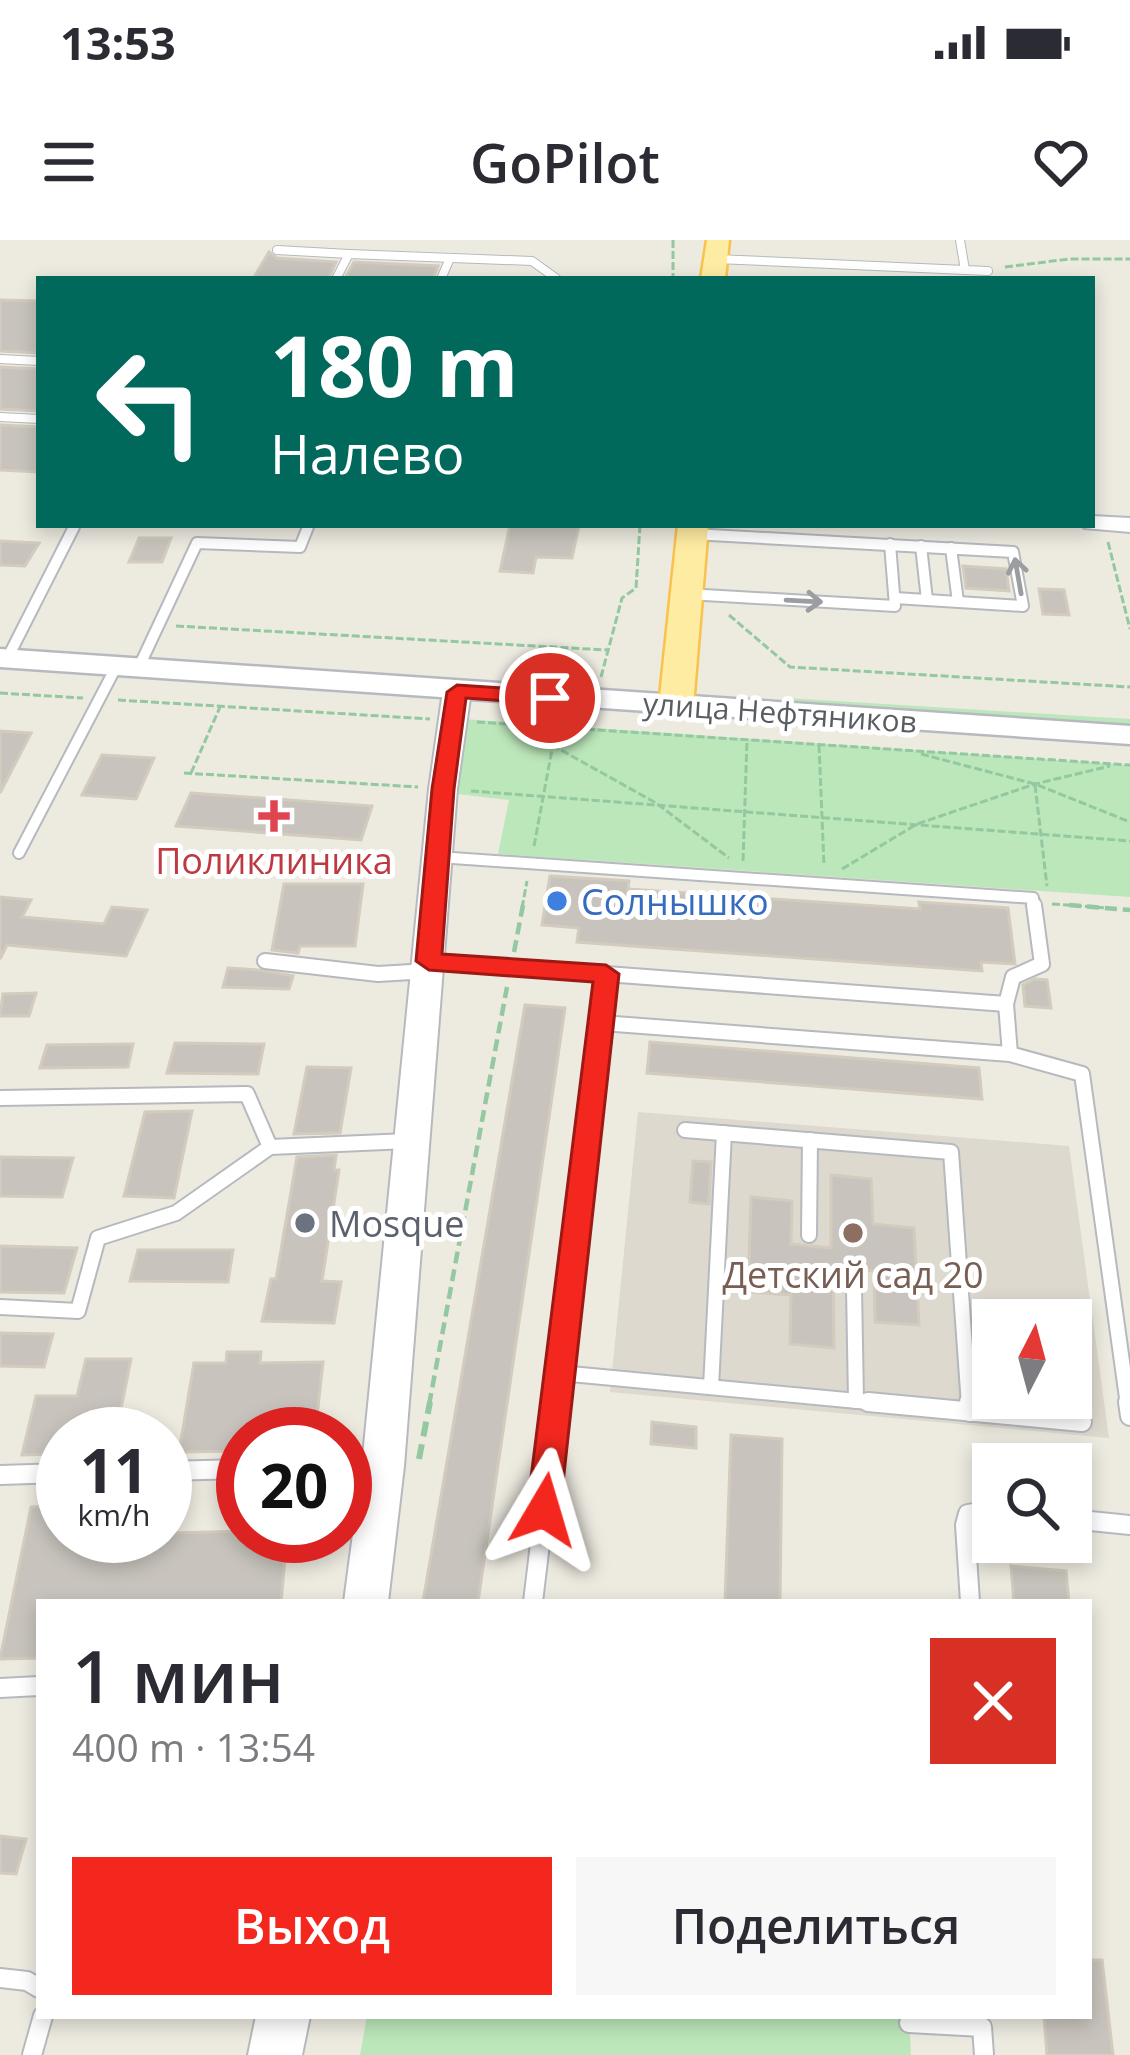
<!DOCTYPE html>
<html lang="ru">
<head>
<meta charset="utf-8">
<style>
	body { margin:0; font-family:"Open Sans",sans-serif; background:#f7f7f7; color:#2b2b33; height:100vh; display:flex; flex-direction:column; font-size:45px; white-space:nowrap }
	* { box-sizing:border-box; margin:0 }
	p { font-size:39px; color:#7c7c81 }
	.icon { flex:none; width:66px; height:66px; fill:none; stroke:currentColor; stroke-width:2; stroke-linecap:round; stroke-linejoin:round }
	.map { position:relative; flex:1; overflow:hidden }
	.side { position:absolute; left:36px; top:1359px; width:1056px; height:420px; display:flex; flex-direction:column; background:#fff; border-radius:0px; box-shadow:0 6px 18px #0003 }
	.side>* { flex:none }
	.guide { position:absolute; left:36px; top:36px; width:1059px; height:252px; border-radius:0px; box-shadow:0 6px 18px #0003; background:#00695c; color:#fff; overflow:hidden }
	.needle { width:78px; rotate:6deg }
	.buttons { position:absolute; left:972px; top:1059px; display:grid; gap:24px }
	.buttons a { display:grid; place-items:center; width:120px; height:120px; border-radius:0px; background:#fff; box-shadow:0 6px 18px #0003; font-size:60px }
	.speed { position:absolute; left:36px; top:1167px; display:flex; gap:24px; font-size:60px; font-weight:700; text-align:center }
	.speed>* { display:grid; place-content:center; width:156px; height:156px; border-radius:50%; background:#fff; box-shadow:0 6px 18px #0003; line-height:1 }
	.speed small { font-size:30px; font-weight:400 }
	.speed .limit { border:18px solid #d22; background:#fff; color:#111 }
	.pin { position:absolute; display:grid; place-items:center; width:102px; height:102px; color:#fff; margin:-51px; border:6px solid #fff; border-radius:50%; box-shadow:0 3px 12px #0007 }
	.me { position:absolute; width:132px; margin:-66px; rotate:7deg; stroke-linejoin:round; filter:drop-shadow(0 0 9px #0008) }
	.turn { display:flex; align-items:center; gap:42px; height:252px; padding:0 36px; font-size:54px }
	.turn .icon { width:156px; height:156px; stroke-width:2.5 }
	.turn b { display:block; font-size:84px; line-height:102px }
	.round { display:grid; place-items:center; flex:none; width:126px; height:126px; border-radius:0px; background:#f7f7f7 }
	.headline { display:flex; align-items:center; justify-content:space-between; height:204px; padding:0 36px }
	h1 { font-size:72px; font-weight:600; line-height:90px }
	.action { display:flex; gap:24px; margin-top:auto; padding:24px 36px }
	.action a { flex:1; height:138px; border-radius:0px; background:#f4271f; color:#fff; font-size:48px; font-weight:600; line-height:138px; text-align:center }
	.action a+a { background:#f7f7f7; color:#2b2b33 }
	.status { display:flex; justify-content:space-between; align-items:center; height:84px; padding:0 60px; background:#fff; direction:ltr }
	.status svg { height:33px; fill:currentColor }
	header { display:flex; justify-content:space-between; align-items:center; height:156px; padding:0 36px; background:#fff; font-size:54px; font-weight:600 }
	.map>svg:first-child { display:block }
	.education { fill:#ddd9cf; fill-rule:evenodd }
	.green { fill:#bce7ba }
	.building { fill:#c8c4bd; stroke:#d2cbbe; stroke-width:3 }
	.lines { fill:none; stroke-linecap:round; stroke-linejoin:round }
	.service-far3-casing { stroke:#b6b9be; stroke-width:10 }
	.service-far2-casing { stroke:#b6b9be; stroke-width:14 }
	.service-far1-casing { stroke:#b6b9be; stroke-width:18 }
	.service-casing { stroke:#b6b9be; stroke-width:22 }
	.tertiary-casing { stroke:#b6b9be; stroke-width:4 }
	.secondary-casing { stroke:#b6bac0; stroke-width:5 }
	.primary-casing { stroke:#fac24c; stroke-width:5 }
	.path-far2 { stroke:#93c8a0; stroke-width:3; stroke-dasharray:8 3; stroke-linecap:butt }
	.path-far1 { stroke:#93c8a0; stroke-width:4.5; stroke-dasharray:12 6; stroke-linecap:butt }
	.path { stroke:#93c8a0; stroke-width:6; stroke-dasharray:15 8; stroke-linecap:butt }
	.service-far3 { stroke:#fff; stroke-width:8 }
	.service-far2 { stroke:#fff; stroke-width:10 }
	.service-far1 { stroke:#fff; stroke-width:14 }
	.service { stroke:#fff; stroke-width:18 }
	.tertiary { fill:#fff; fill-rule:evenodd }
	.secondary { fill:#fff; fill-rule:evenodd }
	.primary { fill:#ffeca3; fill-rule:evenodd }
	.oneway { stroke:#9b9ea1 }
	.route { fill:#f4271f; stroke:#9f1914; stroke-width:3 }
	.health-dot { fill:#e0444e; stroke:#fff; stroke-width:4.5 }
	.shop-dot { fill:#3f7fe0; stroke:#fff; stroke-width:4.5 }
	.worship-dot { fill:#6b7280; stroke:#fff; stroke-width:4.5 }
	.education-dot { fill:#8d6e63; stroke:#fff; stroke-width:4.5 }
	.labels { text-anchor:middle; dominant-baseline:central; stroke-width:10; stroke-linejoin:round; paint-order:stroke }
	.far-street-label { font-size:30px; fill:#595d62; stroke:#fff }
	.health-label { font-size:36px; fill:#be3a42; stroke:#fff }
	.shop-label { font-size:36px; fill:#366cbe; stroke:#fff; text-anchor:start }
	.worship-label { font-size:36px; fill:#5b616d; stroke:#fff; text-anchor:start }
	.education-label { font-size:36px; fill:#785e54; stroke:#fff }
</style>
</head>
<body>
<div class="status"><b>13:53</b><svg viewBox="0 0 49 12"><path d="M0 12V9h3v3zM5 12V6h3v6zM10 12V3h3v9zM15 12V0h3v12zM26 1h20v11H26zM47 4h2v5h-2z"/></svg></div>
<header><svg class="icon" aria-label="menu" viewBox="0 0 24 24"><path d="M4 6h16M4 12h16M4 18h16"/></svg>GoPilot<svg class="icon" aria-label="heart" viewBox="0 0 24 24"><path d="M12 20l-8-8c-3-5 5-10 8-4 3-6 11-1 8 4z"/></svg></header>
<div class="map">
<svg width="1130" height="1815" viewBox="0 0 1130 1815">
	<rect width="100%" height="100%" fill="#edeae0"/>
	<path class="education" d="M638,872L1069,906L1109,1198L610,1152ZM993,1080H1071V1158H993Z"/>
	<g class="green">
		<polygon points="787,458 1130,479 1130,486 787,464"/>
		<polygon points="463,479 1130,525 1130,657 498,614 509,560 449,553"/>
		<polygon points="367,1776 909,1776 911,1815 360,1815"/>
	</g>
	<g class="building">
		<polygon points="269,12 277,18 336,22 328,39 253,39"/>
		<polygon points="354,22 438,26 433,39 345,39"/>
		<polygon points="0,60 39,61 39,113 0,111"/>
		<polygon points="0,127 39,129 39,171 0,169"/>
		<polygon points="0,185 39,187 39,232 0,230"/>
		<polygon points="510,285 579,285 572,318 536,317 533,333 500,331"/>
		<polygon points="139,298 171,298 162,322 129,322"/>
		<polygon points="0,301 39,303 25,326 0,325"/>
		<polygon points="963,326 1006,329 1009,351 966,348"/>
		<polygon points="1039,349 1064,350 1069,375 1043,374"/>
		<polygon points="0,491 31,493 0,553"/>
		<polygon points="102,515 154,518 136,559 82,555"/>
		<polygon points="191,553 372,566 361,600 176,586"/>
		<polygon points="550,636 629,641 628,649 920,669 919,662 1008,668 1015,724 981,722 982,731 577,702 579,688 542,685"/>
		<polygon points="284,644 363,644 355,706 300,706 298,713 272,710"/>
		<polygon points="0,657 31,660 22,677 104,684 112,667 147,670 126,716 7,705 0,719"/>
		<polygon points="228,728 258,730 293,736 289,749 223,747"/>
		<polygon points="1035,739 1047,740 1051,768 1025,766 1023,745"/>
		<polygon points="36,753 29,776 0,776 3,754"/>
		<polygon points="525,765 565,768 478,1362 423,1362"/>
		<polygon points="650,802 979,828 982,859 647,833"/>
		<polygon points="175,803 264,804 258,834 167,833"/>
		<polygon points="133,804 128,827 40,828 47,805"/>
		<polygon points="307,827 351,828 340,893 294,894"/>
		<polygon points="192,871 174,958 124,956 145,872"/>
		<polygon points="336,915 334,930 339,930 322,1041 341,1042 334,1083 262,1081 271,1039 276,1039 297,917"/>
		<polygon points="0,917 73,918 62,957 0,956"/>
		<polygon points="693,921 711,922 709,964 690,962"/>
		<polygon points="831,935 871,939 873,984 914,988 919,1085 875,1082 874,1031 833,1028 834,1108 790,1104 791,1055 748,1052 751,957 792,961 791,1004 831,1008"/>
		<polygon points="0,1006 77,1008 64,1053 0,1052"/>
		<polygon points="138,1010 233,1010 228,1042 130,1041"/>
		<polygon points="0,1093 53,1094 44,1127 0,1126"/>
		<polygon points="227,1112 261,1112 260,1123 323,1122 315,1194 243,1194 243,1211 179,1212 194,1123 226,1123"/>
		<polygon points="86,1119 131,1119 116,1194 63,1194 63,1214 22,1215 36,1156 77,1156"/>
		<polygon points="652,1182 696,1187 696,1208 651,1204"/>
		<polygon points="731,1195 782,1199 780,1362 725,1362"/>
		<polygon points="63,1266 63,1296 243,1291 243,1296 287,1296 281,1362 39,1362 39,1418 0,1419 31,1267"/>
		<polygon points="1011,1326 1066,1331 1069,1362 1014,1362"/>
		<polygon points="0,1596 26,1599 16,1634 0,1633"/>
		<polygon points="1089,1720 1102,1720 1113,1815 1047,1815 1044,1776 1089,1776"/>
	</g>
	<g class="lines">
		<defs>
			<g id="service-far3">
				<polyline points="960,0 965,30"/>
				<polyline points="277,10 349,14"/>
				<polyline points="716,19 988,31"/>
				<polyline points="336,39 349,14 532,21 557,39"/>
				<polyline points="441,39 450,18"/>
				<polyline points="0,119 39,121"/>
				<polyline points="0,177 39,179"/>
				<polyline points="73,290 75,285"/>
				<polyline points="307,290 309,285"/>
			</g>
			<g id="service-far2">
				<polyline points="693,294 1013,312 1023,366 895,358"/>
				<polyline points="921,306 927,360"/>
				<polyline points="951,308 958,362"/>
				<polyline points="687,354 895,366 890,304"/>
				<polyline points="7,419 74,287"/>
				<polyline points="137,431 197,303 300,307 308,287"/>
				<polyline points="19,613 115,429"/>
				<polyline points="438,617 1033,658 1034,668"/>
			</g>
			<g id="service-far1">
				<polyline points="265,721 378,734 428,731"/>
				<polyline points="429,721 606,734 602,783 1010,814 1082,834 1128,1165"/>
				<polyline points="606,734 1006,764"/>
				<polyline points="1010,814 1006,764 1013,737 1042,724 1034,665"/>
				<polyline points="0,858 247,854 270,907 408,901"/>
				<polyline points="685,890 951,912 969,1165"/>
				<polyline points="809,995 810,900"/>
				<polyline points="854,1048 856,1161"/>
				<polyline points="0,1067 78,1071 98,998 176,973 270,907"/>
				<polyline points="560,1133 900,1165"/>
				<polyline points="711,1147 724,893"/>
				<polyline points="556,1165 602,783"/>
			</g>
			<g id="service">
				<polyline points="868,1162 1082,1182"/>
				<polyline points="969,1162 970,1172"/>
				<polyline points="1128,1162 1130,1176"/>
				<polyline points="345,1227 376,1227"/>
				<polyline points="165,1231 243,1229"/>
				<polyline points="0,1235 63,1233"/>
				<polyline points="1071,1279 1130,1285"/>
				<polyline points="533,1362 557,1162"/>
				<polyline points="970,1362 965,1285 968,1274 993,1270"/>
				<polyline points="0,1448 39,1446"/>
				<polyline points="0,1738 27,1741 39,1748"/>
				<polyline points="909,1783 982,1787 984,1815"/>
				<polyline points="32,1815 43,1776"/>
			</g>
			<g id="tertiary">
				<polygon points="1092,276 1130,278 1130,292 1084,288 1082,285 1092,285"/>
				<polygon points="457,443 471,451 457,549 404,1226 388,1362 344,1362 362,1226 429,549 443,451"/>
				<polygon points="256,1776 310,1776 302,1815 248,1815"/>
			</g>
			<polygon id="secondary" points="0,409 1130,486 1130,504 0,427"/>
			<g id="primary">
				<polygon points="707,0 729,0 725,39 701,39"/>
				<polygon points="678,285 708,285 693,466 688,473 664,473 659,466"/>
			</g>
		</defs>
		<use href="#service-far3" class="service-far3-casing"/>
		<use href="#service-far2" class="service-far2-casing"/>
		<use href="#service-far1" class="service-far1-casing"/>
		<use href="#service" class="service-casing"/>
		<use href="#tertiary" class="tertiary-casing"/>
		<use href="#secondary" class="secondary-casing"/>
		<use href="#primary" class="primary-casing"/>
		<g class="path-far2">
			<polyline points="673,0 673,39"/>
			<polyline points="1005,27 1069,19 1130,19"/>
			<polyline points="1108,302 1130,389"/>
			<polyline points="729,375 790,427 1130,447"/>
			<polyline points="176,386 607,410"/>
			<polyline points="601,437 622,358 636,348 640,285"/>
			<polyline points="0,453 83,458"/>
			<polyline points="118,460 430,479"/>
			<polyline points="477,482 1130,525"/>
			<polyline points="552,505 656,563 729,618"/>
			<polyline points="819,505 824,626"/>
			<polyline points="921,514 1035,544 1130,582"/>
			<polyline points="184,533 418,547"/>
			<polyline points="191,533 220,467"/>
			<polyline points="1035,545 1047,646"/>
			<polyline points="471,551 1130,601"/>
			<polyline points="534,606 556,488"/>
			<polyline points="743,621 747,500"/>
			<polyline points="842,629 917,584 1035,544 1110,526"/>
			<polyline points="1052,664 1108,668"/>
			<polyline points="522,668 527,641"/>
		</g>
		<g class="path-far1">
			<polyline points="1069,665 1130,670"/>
			<polyline points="514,712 523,665"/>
			<polyline points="429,1165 507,747"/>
		</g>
		<polyline class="path" points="419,1219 430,1162"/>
		<use href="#service-far3" class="service-far3"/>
		<use href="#service-far2" class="service-far2"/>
		<use href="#service-far1" class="service-far1"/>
		<use href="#service" class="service"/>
		<use href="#tertiary" class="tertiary"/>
		<use href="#secondary" class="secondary"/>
		<use href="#primary" class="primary"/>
	</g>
	<defs><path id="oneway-shaft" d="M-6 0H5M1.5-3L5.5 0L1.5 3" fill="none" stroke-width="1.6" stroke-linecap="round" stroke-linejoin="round" transform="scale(3)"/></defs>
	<g class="oneway">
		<use href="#oneway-shaft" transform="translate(1018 336) rotate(-100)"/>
		<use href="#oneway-shaft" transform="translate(804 361) rotate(3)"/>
	</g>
	<polygon class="route" points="457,445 550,451 560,458 550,464 466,458 454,549 442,714 606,725 619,734 560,1270 555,1281 544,1286 532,1281 527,1270 593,742 429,730 416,721 432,549 447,452"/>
	<path class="health-dot" d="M268 558h12v12h12v12h-12v12h-12v-12h-12v-12h12z"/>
	<circle class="shop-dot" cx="557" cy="661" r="12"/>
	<circle class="worship-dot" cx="305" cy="983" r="12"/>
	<circle class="education-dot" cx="853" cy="993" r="12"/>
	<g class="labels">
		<g class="far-street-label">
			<text transform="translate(780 472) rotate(4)">улица Нефтяников</text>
		</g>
		<g class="health-label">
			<text x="274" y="620">Поликлиника</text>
		</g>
		<g class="shop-label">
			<text x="581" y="661">Солнышко</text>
		</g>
		<g class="worship-label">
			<text x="329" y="983">Mosque</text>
		</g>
		<g class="education-label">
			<text x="853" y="1034">Детский сад 20</text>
		</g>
	</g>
</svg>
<div class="buttons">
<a><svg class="needle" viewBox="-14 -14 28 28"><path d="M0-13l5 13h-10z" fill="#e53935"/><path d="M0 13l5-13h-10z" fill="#7c7c81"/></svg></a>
<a><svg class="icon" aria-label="search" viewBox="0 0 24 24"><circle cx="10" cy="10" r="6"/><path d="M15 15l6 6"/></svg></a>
</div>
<div class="speed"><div>11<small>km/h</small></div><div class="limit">20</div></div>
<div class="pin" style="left:550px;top:458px;background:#d93025"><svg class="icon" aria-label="arrive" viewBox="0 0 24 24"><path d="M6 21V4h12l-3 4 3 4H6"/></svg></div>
<svg class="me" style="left:544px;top:1270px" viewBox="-20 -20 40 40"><path d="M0-17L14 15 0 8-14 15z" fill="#f4271f" stroke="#fff" stroke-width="4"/></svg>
<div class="guide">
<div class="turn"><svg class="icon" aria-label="left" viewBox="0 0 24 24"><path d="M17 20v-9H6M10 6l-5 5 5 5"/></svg><div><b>180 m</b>Налево</div></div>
</div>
<section class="side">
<div class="headline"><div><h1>1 мин</h1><p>400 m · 13:54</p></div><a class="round" style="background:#d93025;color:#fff"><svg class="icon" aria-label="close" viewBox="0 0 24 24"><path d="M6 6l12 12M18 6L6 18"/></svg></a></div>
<div class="action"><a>Выход</a><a>Поделиться</a></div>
</section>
</div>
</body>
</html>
